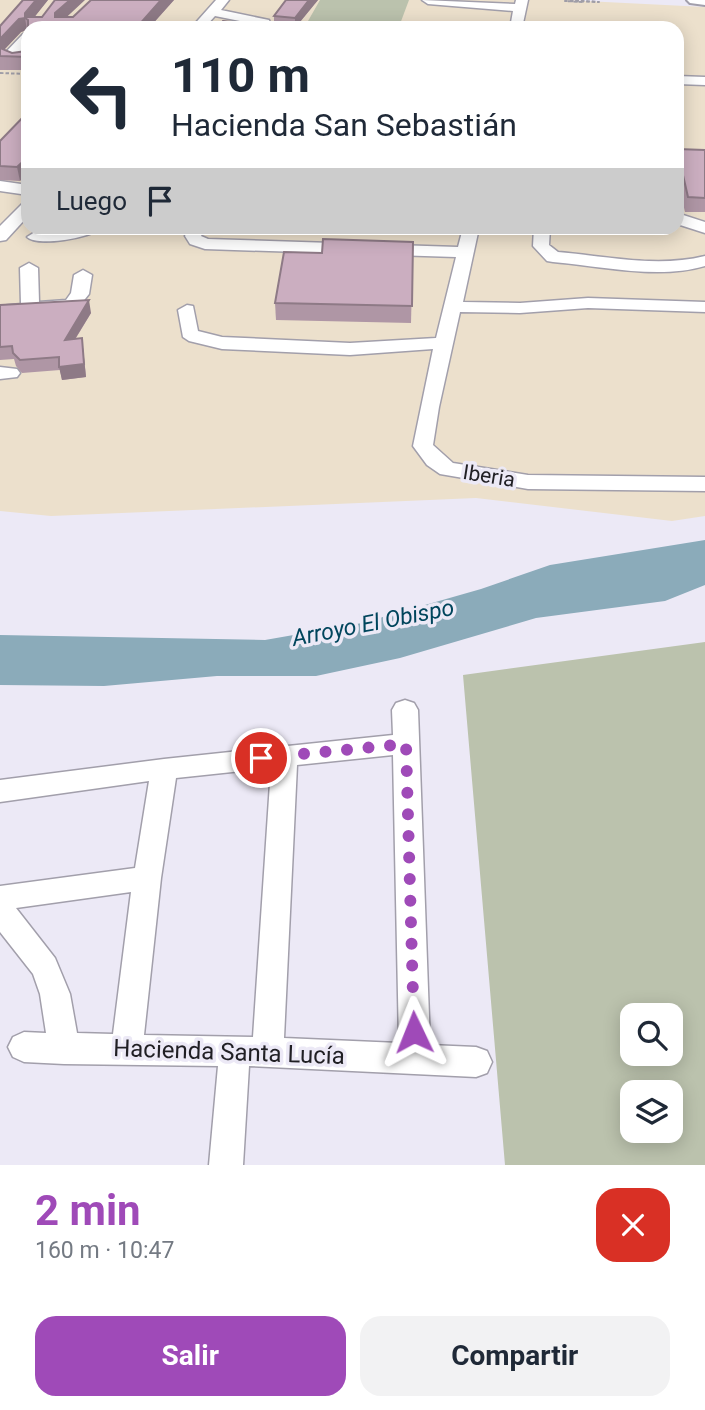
<!DOCTYPE html>
<html lang="es">
<head>
<meta charset="utf-8">
<style>
	body { margin:0; font-family:Roboto,sans-serif; background:#f2f2f3; color:#1f2937; height:100vh; display:flex; flex-direction:column; font-size:26px; white-space:nowrap }
	* { box-sizing:border-box; margin:0 }
	p { font-size:23px; color:#747a83 }
	.icon { flex:none; width:38px; height:38px; fill:none; stroke:currentColor; stroke-width:2; stroke-linecap:round; stroke-linejoin:round }
	.map { position:relative; height:1165px; overflow:hidden }
	.details { display:flex; flex-direction:column; background:#fff; flex:1 }
	.details>* { flex:none }
	.banner { position:absolute; left:21px; top:21px; width:663px; height:214px; border-radius:21px; box-shadow:0 4px 18px #0003; background:#fff; color:#1f2937; overflow:hidden }
	.controls { position:absolute; left:620px; top:1003px; display:grid; gap:14px }
	.controls a { display:grid; place-items:center; width:63px; height:63px; border-radius:14px; background:#fff; box-shadow:0 4px 18px #0003; font-size:35px }
	.pin { position:absolute; display:grid; place-items:center; width:60px; height:60px; color:#fff; margin:-30px; border:4px solid #fff; border-radius:50%; box-shadow:0 2px 7px #0007 }
	.me { position:absolute; width:77px; margin:-38px; rotate:358deg; stroke-linejoin:round; filter:drop-shadow(0 0 5px #0008) }
	.turn { display:flex; align-items:center; gap:24px; height:147px; padding:0 35px; font-size:32px }
	.turn .icon { width:91px; height:91px; stroke-width:2.5 }
	.turn b { display:block; font-size:49px; line-height:60px }
	.then { display:flex; align-items:center; height:66px; padding:0 35px; background:#0003; gap:14px; font-size:26px }
	.round { display:grid; place-items:center; flex:none; width:74px; height:74px; border-radius:21px; background:#f2f2f3 }
	.headline { display:flex; align-items:center; justify-content:space-between; height:119px; padding:0 35px }
	h1 { font-size:42px; font-weight:700; line-height:52px; color:#9f4ab8 }
	.primary-button { display:flex; gap:14px; margin-top:auto; padding:14px 35px }
	.primary-button a { flex:1; height:80px; border-radius:21px; background:#9f4ab8; color:#fff; font-size:28px; font-weight:700; line-height:80px; text-align:center }
	.primary-button a+a { background:#f2f2f3; color:#1f2937 }
	.map>svg:first-child { display:block }
	.industrial { fill:#ece0cc; fill-rule:evenodd }
	.green { fill:#bbc2ad; fill-rule:evenodd }
	.water { fill:#8babba }
	.lines { fill:none; stroke-linecap:round; stroke-linejoin:round }
	.minor-casing { stroke:#a29fab; stroke-width:3 }
	.major-casing { stroke:#a29fab; stroke-width:4 }
	.path { stroke:#9f9da7; stroke-width:2; stroke-dasharray:3.5 2; stroke-linecap:butt }
	.minor { fill:#fff; fill-rule:evenodd }
	.major { fill:#fff; fill-rule:evenodd }
	.wall { fill:#af96a5 }
	.shaded-wall { fill:#8e7a86 }
	.building { fill:#cbaec0; stroke:#8e7a86; stroke-width:2 }
	.route { stroke:#9f4ab8; stroke-width:12; stroke-dasharray:0 21.6 }
	.labels { text-anchor:middle; dominant-baseline:central; stroke-width:7; stroke-linejoin:round; paint-order:stroke }
	.street-label { font-size:21px; fill:#201f24; stroke:#ece9f6 }
	.water-label { font-size:23px; font-style:italic; fill:#00455c; stroke:#ece9f6 }
	.near-street-label { font-size:24px; fill:#201f24; stroke:#ece9f6 }
</style>
</head>
<body>
<div class="map">
<svg width="705" height="1165" viewBox="0 0 705 1165">
	<rect width="100%" height="100%" fill="#ece9f6"/>
	<path class="industrial" d="M0,0H565L705,7V516L672,521L476,498L51,516L0,511ZM28,28H677V228H28Z"/>
	<g class="green">
		<polygon points="320,0 409,0 400,24 427,28 304,28"/>
		<path d="M705,642V1165H505L463,675ZM632,1015H670V1054H632ZM632,1092H670V1130H632Z"/>
	</g>
	<polygon class="water" points="705,540 705,585 665,601 536,618 400,658 316,676 217,676 104,686 0,685 0,635 265,640 362,623 481,589 550,565"/>
	<g class="lines">
		<defs>
			<g id="minor">
				<polygon points="216,0 229,0 221,10 269,20 272,28 260,28 255,24 215,16 204,28 191,28"/>
				<polygon points="422,0 515,4 516,0 528,0 522,28 510,28 513,11 428,4"/>
				<polygon points="28,33 28,45 18,55 28,54 28,62 14,64 4,60 4,54 23,34"/>
				<polygon points="677,76 705,77 705,85 677,84"/>
				<polygon points="0,181 28,185 28,195 0,191"/>
				<polygon points="28,202 28,216 6,240 0,241 0,226 22,204"/>
				<polygon points="677,213 705,222 705,233 677,224"/>
				<path d="M78,228H101C91,238 37,247 27,237L35,232Z"/>
				<polygon points="189,228 205,228 201,236 208,239 458,247 463,228 479,228 463,302 520,303 588,298 705,302 705,312 588,308 520,313 460,312 439,407 433,445 453,463 528,475 705,477 705,491 528,489 440,474 427,465 413,446 433,349 350,355 222,349 189,341 183,337 178,310 187,305 193,306 198,331 222,337 350,343 436,338 456,257 205,249 190,244 185,236"/>
				<path d="M534,228H550L549,245L558,252C606,256 657,268 705,256V266C658,280 601,266 553,262L547,261L533,246Z"/>
				<polygon points="29,263 38,268 39,302 66,300 71,293 74,275 83,270 92,275 89,294 77,309 0,316 0,306 21,304 20,268"/>
				<polygon points="0,367 17,369 20,373 17,377 0,379"/>
				<path d="M405,700L414,703L418,710L430,1045L476,1047L487,1051L492,1062L487,1073L476,1077L249,1066L243,1165H209L218,1066L64,1064L24,1062L13,1057L8,1047L13,1037L24,1032L46,1033L40,994L33,974L0,932V886L135,868L149,781L0,802V780L164,759L393,735L392,710L396,703ZM393,755L399,1043L284,1038L297,765ZM271,768L253,1037L144,1035L161,878L176,778ZM131,892L113,1034L77,1033L70,994L55,958L16,908Z"/>
			</g>
			<polygon id="major" points="687,0 705,0 705,5 690,3"/>
		</defs>
		<use href="#minor" class="minor-casing"/>
		<use href="#major" class="major-casing"/>
		<g class="path">
			<polyline points="570,0 599,2 565,1 583,2"/>
			<polyline points="0,73 28,74"/>
		</g>
		<use href="#minor" class="minor"/>
		<use href="#major" class="major"/>
	</g>
	<g class="wall">
		<polygon points="23,0 48,0 34,17 73,17 91,0 174,0 149,28 27,30 21,32 4,50 12,53 25,51 23,38 28,32 28,70 0,70 0,26"/>
		<polygon points="286,0 318,0 295,28 274,26 274,16"/>
		<polygon points="28,112 20,181 0,180 0,141"/>
		<polygon points="677,149 705,150 705,212 685,212 677,178"/>
		<polygon points="413,242 411,323 276,320 275,303 322,253"/>
		<polygon points="0,305 91,313 76,338 82,338 86,377 62,380 60,370 22,373 16,366 14,359 0,360"/>
	</g>
	<g class="shaded-wall">
		<polygon points="36,0 48,0 29,24 28,20 25,18 27,30 21,32 2,52 0,52 0,39 25,13"/>
		<polygon points="70,0 85,0 57,26 57,28 55,13"/>
		<polygon points="161,0 174,0 149,28 137,27"/>
		<polygon points="309,0 318,0 295,28 295,18"/>
		<polygon points="28,157 28,174 20,181 17,167"/>
		<polygon points="89,300 91,313 67,352 65,340"/>
		<polygon points="82,338 86,377 62,380 59,367"/>
	</g>
	<g class="building">
		<polygon points="23,0 36,0 25,13 25,17 42,17 55,0 70,0 55,13 55,17 73,17 91,0 161,0 137,27 155,28 28,28 28,20 25,18 19,19 0,39 0,26"/>
		<polygon points="286,0 309,0 295,18 274,16"/>
		<polygon points="223,21 249,24 245,28 217,28"/>
		<polygon points="28,32 28,41 23,38"/>
		<polygon points="28,43 28,57 0,56 0,48 12,53 26,51"/>
		<polygon points="28,112 28,157 17,167 0,166 0,141"/>
		<polygon points="677,149 705,150 705,198 688,197"/>
		<polygon points="323,239 413,242 412,306 275,303 284,252 322,253"/>
		<polygon points="89,300 65,340 82,338 84,364 59,367 59,357 20,360 13,353 12,346 0,347 0,305"/>
	</g>
	<g class="lines">
		<polyline class="route" points="261,758 406,744 414,1032"/>
	</g>
	<g class="labels">
		<g class="street-label">
			<text transform="translate(489 476) rotate(9)">Iberia</text>
		</g>
		<g class="water-label">
			<text transform="translate(373 623) rotate(-11)">Arroyo El Obispo</text>
		</g>
		<g class="near-street-label">
			<text transform="translate(229 1052) rotate(2)">Hacienda Santa Lucía</text>
		</g>
	</g>
</svg>
<div class="controls">
<a><svg class="icon" aria-label="search" viewBox="0 0 24 24"><circle cx="10" cy="10" r="6"/><path d="M15 15l6 6"/></svg></a>
<a><svg class="icon" aria-label="layers" viewBox="0 0 24 24"><path d="M12 4l9 5-9 5-9-5zM3 14l9 5 9-5"/></svg></a>
</div>
<div class="pin" style="left:261px;top:758px;background:#d93025"><svg class="icon" aria-label="arrive" viewBox="0 0 24 24"><path d="M6 21V4h12l-3 4 3 4H6"/></svg></div>
<svg class="me" style="left:414px;top:1032px" viewBox="-20 -20 40 40"><path d="M0-17L14 15 0 8-14 15z" fill="#9f4ab8" stroke="#fff" stroke-width="4"/></svg>
<div class="banner">
<div class="turn"><svg class="icon" aria-label="left" viewBox="0 0 24 24"><path d="M17 20v-9H6M10 6l-5 5 5 5"/></svg><div><b>110 m</b>Hacienda San Sebastián</div></div>
<div class="then">Luego<svg class="icon" aria-label="arrive" viewBox="0 0 24 24"><path d="M6 21V4h12l-3 4 3 4H6"/></svg></div>
</div>
</div>
<section class="details">
<div class="headline"><div><h1>2 min</h1><p>160 m · 10:47</p></div><a class="round" style="background:#d93025;color:#fff"><svg class="icon" aria-label="close" viewBox="0 0 24 24"><path d="M6 6l12 12M18 6L6 18"/></svg></a></div>
<div class="primary-button"><a>Salir</a><a>Compartir</a></div>
</section>
</body>
</html>
